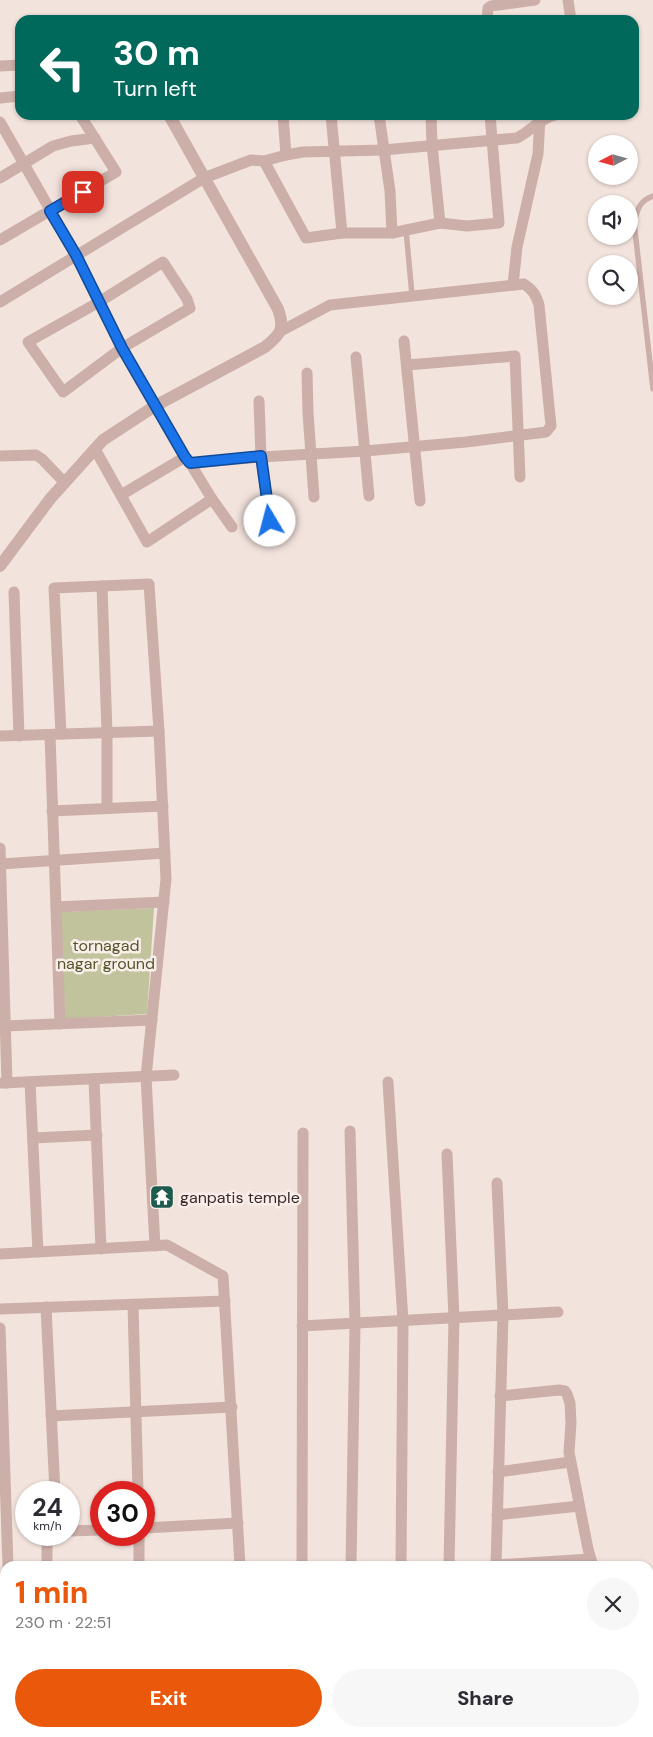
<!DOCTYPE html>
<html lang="en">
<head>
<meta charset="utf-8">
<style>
	body { margin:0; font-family:"DM Sans",sans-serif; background:#f7f7f7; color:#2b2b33; height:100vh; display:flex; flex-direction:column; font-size:19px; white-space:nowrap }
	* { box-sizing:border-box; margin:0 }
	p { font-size:16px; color:#7c7c81 }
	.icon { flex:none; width:28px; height:28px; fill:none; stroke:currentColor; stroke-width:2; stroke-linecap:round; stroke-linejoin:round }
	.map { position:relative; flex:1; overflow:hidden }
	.details { position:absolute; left:0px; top:1561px; width:654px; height:176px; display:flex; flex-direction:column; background:#fff; border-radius:15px 15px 0 0; box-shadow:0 1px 4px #0004 }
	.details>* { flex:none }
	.guide { position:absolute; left:15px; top:15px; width:624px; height:105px; border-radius:15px; box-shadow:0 1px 4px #0004; background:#00695c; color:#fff; overflow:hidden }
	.needle { width:32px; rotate:264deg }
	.buttons { position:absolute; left:588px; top:135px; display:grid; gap:10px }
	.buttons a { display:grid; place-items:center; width:50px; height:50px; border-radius:50%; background:#fff; box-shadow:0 1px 4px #0004; font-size:25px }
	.speed { position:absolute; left:15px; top:1481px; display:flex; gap:10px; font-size:25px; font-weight:700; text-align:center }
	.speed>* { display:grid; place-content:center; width:65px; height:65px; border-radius:50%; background:#fff; box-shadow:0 1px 4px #0004; line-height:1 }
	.speed small { font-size:12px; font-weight:400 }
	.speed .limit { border:8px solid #d22; background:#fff; color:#111 }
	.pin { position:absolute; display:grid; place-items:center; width:42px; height:42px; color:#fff; margin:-21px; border-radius:10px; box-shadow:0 2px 8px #0006 }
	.me { position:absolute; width:55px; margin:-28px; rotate:352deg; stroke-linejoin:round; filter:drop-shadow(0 0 4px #0008) }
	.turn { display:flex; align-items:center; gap:18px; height:105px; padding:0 15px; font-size:22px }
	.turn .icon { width:65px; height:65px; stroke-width:2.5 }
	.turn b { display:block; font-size:35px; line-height:42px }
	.round { display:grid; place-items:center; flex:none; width:52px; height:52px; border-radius:26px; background:#f7f7f7 }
	.head { display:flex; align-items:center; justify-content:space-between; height:85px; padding:0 15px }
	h1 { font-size:30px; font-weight:800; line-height:38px; color:#ea580c }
	.cta { display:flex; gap:10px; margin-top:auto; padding:10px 15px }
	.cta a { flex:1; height:58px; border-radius:30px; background:#ea580c; color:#fff; font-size:20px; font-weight:800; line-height:58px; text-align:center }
	.cta a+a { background:#f7f7f7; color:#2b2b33 }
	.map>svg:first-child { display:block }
	.green { fill:#c1c39c }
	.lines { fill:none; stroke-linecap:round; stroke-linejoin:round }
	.service { stroke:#ccafa8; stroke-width:5.5 }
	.minor { stroke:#ccafa8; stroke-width:11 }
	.tertiary { stroke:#ccafa8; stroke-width:12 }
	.route-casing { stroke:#114b97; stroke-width:12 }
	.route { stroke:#1a73e8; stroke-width:9 }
	.labels { text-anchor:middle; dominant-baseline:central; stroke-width:5; stroke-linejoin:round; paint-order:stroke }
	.park-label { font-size:16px; fill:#54572c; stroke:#faeeea }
	.poi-label { font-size:16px; fill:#382929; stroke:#faeeea; text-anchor:start }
</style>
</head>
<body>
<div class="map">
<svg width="653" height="1737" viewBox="0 0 653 1737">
	<rect width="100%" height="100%" fill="#f3e3dd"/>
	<polygon class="green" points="154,908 147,1014 65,1019 60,912"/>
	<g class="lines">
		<g class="service">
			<path d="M653,196C639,201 638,209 634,222L653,389"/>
			<polyline points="406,230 412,295"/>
		</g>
		<g class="minor">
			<polyline points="568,0 571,20"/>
			<polyline points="487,20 488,8 491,6 535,0"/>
			<polyline points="0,66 20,65"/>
			<polyline points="0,98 20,96"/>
			<polyline points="283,115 286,155"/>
			<polyline points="331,115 342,233"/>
			<polyline points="379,115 390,191 392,233"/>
			<polyline points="431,115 432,145 440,223"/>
			<polyline points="0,122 76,255 122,348 185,457 190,463 212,499 232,527"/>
			<polyline points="264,161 306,238 342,233 392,233 440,223 467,226 499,223 490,115"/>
			<polyline points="0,178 53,146 71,141 95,138"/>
			<polyline points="0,240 116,172 80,115"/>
			<polygon points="163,262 187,299 190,308 122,348 63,392 28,342 99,302"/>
			<polyline points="513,285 517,247 538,154 540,117"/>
			<path d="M0,302L204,178L251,160L264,161L286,155L303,152L383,150L517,138C531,131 540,118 555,115"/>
			<polyline points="404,341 420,501"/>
			<polyline points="356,357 369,496"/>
			<polyline points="407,365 515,356 520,477"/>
			<polyline points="307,373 308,413 314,497"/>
			<polyline points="259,401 261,457 270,521"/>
			<polyline points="95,449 147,542 212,499"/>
			<polyline points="0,456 36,455 42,459 65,483"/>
			<path d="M190,463L261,457L365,451L466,442L546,432L551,426L539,305C536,295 533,290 524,284L330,305L281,331"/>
			<polyline points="121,495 185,457"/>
			<polyline points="102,586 107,733 107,808"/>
			<polyline points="14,592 19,736"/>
			<polyline points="61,734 54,588 149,584 159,731 166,879 146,1077 155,1246"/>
			<polyline points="50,735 60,1024"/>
			<polyline points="0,736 159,731"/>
			<polyline points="52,811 163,806"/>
			<polyline points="0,848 7,1083"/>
			<polyline points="1,864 165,853"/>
			<polyline points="56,907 164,902"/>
			<polyline points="5,1026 152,1020"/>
			<polyline points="94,1079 101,1249"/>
			<polyline points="30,1082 38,1252"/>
			<polyline points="388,1082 403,1321 401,1566"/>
			<polyline points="2,1083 174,1075"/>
			<polyline points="350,1131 355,1323 351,1566"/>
			<polyline points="33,1138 97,1135"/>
			<polyline points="447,1154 454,1318 449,1566"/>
			<polyline points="0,1254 167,1245 223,1276 240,1566"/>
			<polyline points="133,1305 138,1492"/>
			<polyline points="46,1307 55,1492"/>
			<polyline points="0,1309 225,1301"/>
			<polyline points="302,1326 558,1312"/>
			<polyline points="0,1328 8,1566"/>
			<polyline points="500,1396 559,1390 565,1391 567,1394 570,1403 571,1423 569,1452 588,1549 593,1566"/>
			<polyline points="51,1416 232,1407"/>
			<polyline points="498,1472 570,1462"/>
			<polyline points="497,1515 579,1506"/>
			<polyline points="144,1528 238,1523"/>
			<polyline points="69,1531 101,1530"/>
			<polyline points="47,1535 47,1566"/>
			<polyline points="139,1535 139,1566"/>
			<polyline points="496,1565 590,1559"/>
			<polyline points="302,1566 303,1133"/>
			<polyline points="496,1566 503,1315 497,1183"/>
			<polyline points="649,1616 653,1615"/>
			<polyline points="69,1732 69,1737"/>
			<polyline points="128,1737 129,1732"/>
			<polyline points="293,1737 293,1732"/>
			<polyline points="345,1737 345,1732"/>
			<polyline points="394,1737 394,1732"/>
			<polyline points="441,1737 441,1732"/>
			<polyline points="489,1737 489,1732"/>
			<polyline points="536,1737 536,1732"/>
		</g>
		<g class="tertiary">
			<path d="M0,566L50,499L103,440L155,406L265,347C281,334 285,329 278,309L169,115"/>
			<polyline points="0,1620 5,1620"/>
			<polyline points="0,1641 5,1641"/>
			<polyline points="595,1732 597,1737"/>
			<polyline points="612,1732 614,1737"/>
		</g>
	</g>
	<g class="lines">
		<defs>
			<polyline id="route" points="83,192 50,211 76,255 122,348 185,457 190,463 261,456 270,521"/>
		</defs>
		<use href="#route" class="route-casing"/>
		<use href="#route" class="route"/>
	</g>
	<defs>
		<symbol id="temple-square" viewBox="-11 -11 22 22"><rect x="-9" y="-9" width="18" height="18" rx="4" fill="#1d5b4e" stroke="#faeeea"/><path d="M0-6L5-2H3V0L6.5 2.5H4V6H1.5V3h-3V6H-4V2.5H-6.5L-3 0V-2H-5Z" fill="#fff"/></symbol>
	</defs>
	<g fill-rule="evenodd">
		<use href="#temple-square" x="148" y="1183" width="28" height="28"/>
	</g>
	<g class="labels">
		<g class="park-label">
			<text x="106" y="945">tornagad<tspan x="106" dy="18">nagar ground</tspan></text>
		</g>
		<g class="poi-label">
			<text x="180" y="1197">ganpatis temple</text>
		</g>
	</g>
</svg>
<div class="buttons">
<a><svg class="needle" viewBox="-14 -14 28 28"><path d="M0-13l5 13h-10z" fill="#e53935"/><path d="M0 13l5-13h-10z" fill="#7c7c81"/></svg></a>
<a><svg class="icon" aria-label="sound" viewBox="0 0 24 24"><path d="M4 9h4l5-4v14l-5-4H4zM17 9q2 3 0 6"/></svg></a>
<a><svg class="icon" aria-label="search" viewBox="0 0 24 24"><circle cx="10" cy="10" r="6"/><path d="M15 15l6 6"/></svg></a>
</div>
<div class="speed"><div>24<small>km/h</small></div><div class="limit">30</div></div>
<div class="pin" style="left:83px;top:192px;background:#d93025"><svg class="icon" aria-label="arrive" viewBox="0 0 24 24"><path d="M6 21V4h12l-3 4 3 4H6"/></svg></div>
<svg class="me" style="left:270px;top:521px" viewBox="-20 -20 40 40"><circle r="19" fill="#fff"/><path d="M0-13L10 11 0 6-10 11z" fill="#1a73e8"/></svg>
<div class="guide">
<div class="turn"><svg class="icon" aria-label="left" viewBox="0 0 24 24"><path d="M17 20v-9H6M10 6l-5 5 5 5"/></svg><div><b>30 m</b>Turn left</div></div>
</div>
<section class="details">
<div class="head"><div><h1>1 min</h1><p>230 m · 22:51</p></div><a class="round"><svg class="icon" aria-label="close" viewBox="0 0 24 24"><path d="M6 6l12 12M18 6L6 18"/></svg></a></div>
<div class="cta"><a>Exit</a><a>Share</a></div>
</section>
</div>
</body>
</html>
